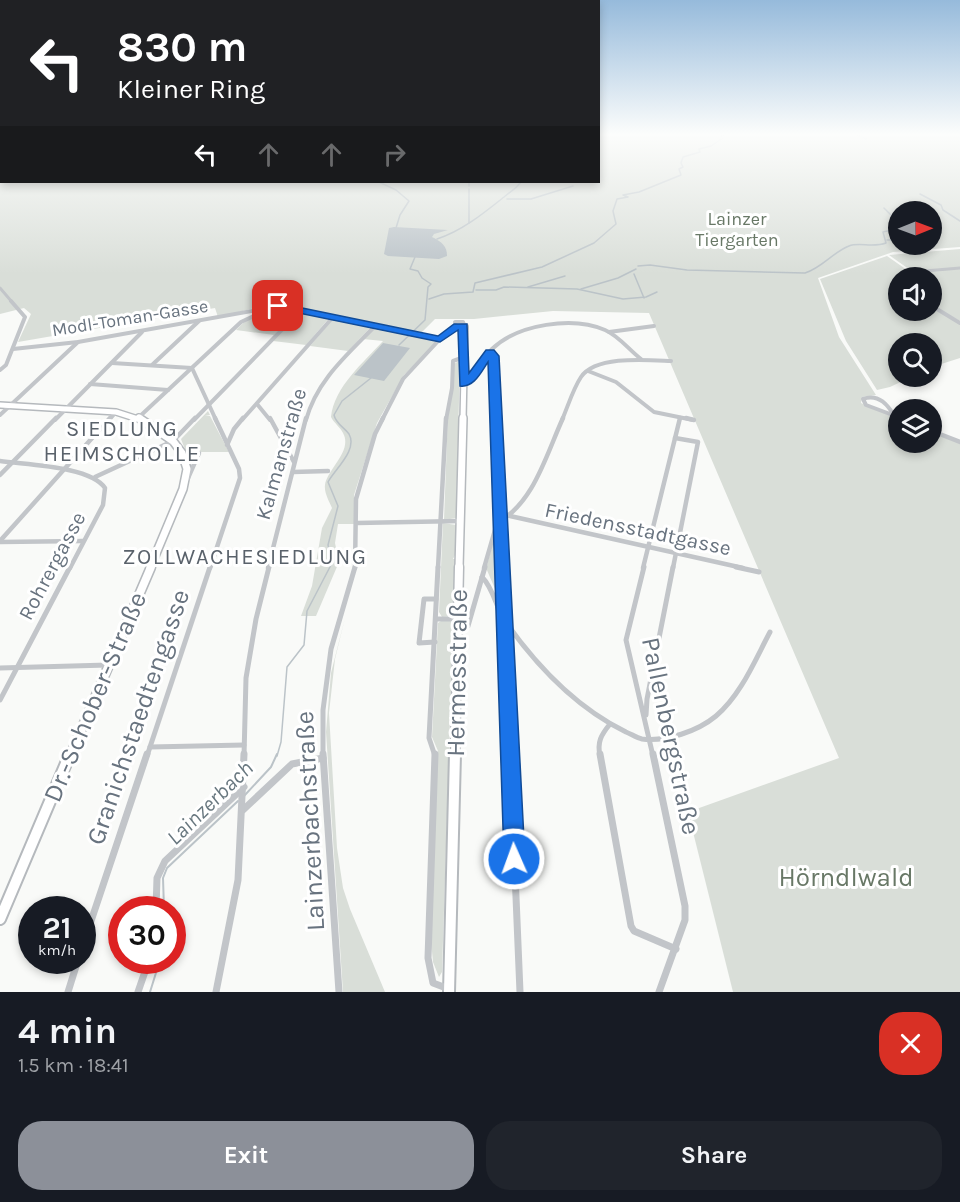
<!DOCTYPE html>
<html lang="en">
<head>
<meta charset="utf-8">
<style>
	body { margin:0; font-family:Karla,sans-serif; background:#20242c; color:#f1f3f6; height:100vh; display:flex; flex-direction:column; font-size:22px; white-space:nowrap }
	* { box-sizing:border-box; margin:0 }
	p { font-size:20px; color:#9ea1a6 }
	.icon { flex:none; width:33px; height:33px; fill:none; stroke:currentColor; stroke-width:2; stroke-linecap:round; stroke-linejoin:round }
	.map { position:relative; height:992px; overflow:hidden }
	.drawer { display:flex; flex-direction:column; background:#171b24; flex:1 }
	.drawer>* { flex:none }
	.hud { position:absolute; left:0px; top:0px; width:600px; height:183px; box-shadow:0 3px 9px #0003; background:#202124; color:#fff; overflow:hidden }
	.needle { width:39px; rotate:89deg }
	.controls { position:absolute; left:888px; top:201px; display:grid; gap:12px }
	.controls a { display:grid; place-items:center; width:54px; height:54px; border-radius:50%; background:#171b24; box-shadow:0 3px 9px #0003; font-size:30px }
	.speed { position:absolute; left:18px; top:896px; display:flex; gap:12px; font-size:30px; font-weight:700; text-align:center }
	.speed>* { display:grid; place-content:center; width:78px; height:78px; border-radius:50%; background:#171b24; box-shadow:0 3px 9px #0003; line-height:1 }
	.speed small { font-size:15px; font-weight:400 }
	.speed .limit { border:9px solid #d22; background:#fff; color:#111 }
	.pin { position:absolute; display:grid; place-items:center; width:51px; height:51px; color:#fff; margin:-26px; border-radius:12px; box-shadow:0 3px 9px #0006 }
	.me { position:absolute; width:66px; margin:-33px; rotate:358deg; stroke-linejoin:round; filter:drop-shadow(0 0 4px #0008) }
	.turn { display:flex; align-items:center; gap:21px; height:126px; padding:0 18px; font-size:27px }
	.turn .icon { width:78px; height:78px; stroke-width:2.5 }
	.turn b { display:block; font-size:42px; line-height:51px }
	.lanes { display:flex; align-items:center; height:57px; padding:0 18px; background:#0003; justify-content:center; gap:30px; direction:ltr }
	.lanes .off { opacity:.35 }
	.round { display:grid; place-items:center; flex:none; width:63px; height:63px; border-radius:24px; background:#20242c }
	.overview { display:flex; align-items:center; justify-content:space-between; height:102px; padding:0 18px }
	h1 { font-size:36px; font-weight:700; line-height:45px }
	.button { display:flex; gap:12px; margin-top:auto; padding:12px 18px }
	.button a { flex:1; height:69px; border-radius:24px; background:#8c9099; color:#fff; font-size:24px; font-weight:700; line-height:69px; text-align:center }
	.button a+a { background:#20242c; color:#f1f3f6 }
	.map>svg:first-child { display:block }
	.green { fill:#d9ded8; fill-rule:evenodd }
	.water { fill:#bbc3c8 }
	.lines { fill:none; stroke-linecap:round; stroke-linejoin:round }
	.stream-far1 { stroke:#bbc3c8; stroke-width:1.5 }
	.stream { stroke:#bbc3c8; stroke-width:2 }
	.secondary-far3-casing { stroke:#b5b9bd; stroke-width:8 }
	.secondary-far2-casing { stroke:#b5b9bd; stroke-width:10 }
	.secondary-far1-casing { stroke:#b5b9bd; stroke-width:11 }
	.secondary-casing { stroke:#b5b9bd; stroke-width:14 }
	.street-far4 { stroke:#c2c5c9; stroke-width:3 }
	.street-far3 { stroke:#c2c5c9; stroke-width:4 }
	.street-far2 { stroke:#c2c5c9; stroke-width:4.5 }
	.street-far1 { stroke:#c2c5c9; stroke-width:5 }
	.street { stroke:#c2c5c9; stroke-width:7 }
	.secondary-far3 { stroke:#fff; stroke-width:5 }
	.secondary-far2 { stroke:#fff; stroke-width:7 }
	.secondary-far1 { stroke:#fff; stroke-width:8 }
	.secondary { stroke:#fff; stroke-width:10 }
	.route { fill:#1a73e8; stroke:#114b97; stroke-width:1.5 }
	.labels { text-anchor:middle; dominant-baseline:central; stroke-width:6; stroke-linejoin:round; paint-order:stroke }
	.far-park-label { font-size:18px; fill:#687866; stroke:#fff }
	.far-street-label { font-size:18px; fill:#68737f; stroke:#fff }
	.street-label { font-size:21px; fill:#68737f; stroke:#fff }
	.neighbourhood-label { font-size:22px; letter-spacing:1.5px; fill:#5a626b; stroke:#fff }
	.water-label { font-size:22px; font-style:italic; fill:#68777f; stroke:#fff }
	.near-street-label { font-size:26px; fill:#68737f; stroke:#fff }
	.near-park-label { font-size:26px; fill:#687866; stroke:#fff }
</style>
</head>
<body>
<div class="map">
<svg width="960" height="992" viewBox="0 0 960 992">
	<rect width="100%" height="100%" fill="#f9faf8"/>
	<g class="green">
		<path d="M0,135L2,182H598L599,135H960V247L893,252L818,278L839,337L876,395L862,397L861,403L898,419V442H932V432L960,443V992H733L688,812L839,758L649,313L553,311L474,319H435L422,332L417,333L276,303L218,317L215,308L18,342L31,314L24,308L0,314ZM898,212H932V244H898Z"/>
		<polygon points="960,249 960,321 932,305 932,278 920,277 889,255"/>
		<polygon points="887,256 917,277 898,278 898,310 932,310 932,307 960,324 960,358 932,367 932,344 898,344 898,376 911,377 890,387 877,390 846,341 820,279"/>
		<polygon points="274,307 298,311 274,335 236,330 243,323"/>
		<polygon points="301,312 330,317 306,345 273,341"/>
		<polygon points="333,319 370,326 370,328 348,351 310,346"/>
		<path d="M378,327L437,339V342L404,375L377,423L354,495L355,524H338L335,543L339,562L316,616H301L312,586L322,528L332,508C329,501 324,493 325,485C327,469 353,451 343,433C340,427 334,423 331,417C334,387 364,362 383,341L363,339L374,328Z"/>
		<polygon points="460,360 456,518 444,520 448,413 454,364"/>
		<polygon points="208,411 210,415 205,415 210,416 229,452 186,452 181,439"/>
		<polygon points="443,523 456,525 456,553 453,559 455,559 454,616 442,617 439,612"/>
		<polygon points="495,536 497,537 499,598 486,568"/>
		<polygon points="345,618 335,659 329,713 337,848 343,888 350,909 385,992 343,992 326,732 331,673"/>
		<polygon points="441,621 451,621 453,627 442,972 439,977 433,962 430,931 438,751 432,737 438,623"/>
	</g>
	<g class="water">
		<path d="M394,227L448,230L434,234L432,237C442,242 447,246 447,256L439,259L388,256L384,254L389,228Z"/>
		<polygon points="383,343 410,348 384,381 354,375"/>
	</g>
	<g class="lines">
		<g class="stream-far1">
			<polyline points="858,135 866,139"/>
			<polyline points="379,182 396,190 409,201 400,215 396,228"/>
			<polyline points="469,182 469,186"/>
			<polyline points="469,189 469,223"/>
			<polyline points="920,194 941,205 943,210 960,221"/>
			<polyline points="507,199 531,199 573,186"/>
			<polyline points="884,208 898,222"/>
			<polyline points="932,229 937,225"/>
			<path d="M437,239C462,231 484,213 504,197C511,191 515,190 521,182"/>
			<polyline points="887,240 898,240"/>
			<path d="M638,266L650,265L687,270L805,273C822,268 833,252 849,246C859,242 873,248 886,243L883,232L896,229L898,226"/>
			<polyline points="634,274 644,298"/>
			<polyline points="528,287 565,276"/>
			<polyline points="581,289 618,278 636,269"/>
			<polyline points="476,290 496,290 504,287 577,289 623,299 646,297 657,292"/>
			<polyline points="429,299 444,294 473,292 475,283 542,267 594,243 616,224 613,211 617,199 628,197 623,195 639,192 681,175 679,169 683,167 681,163 683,157 700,152 699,149 711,146 723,138 721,135 723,135"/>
			<polyline points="399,345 425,320 428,287 431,284 422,278 418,271 410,269 415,257"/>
			<path d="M277,756L281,742L287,667L304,645L307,611L332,563L328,545L338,506L328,482C335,469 358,450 349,434C344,427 336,424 334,415L342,401L371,378"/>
		</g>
		<g class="stream">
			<polyline points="244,796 271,767 277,754"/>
			<polyline points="164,909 163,878 167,868 238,801"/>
			<polyline points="150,992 160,960"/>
		</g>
		<defs>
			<g id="secondary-far3">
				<polyline points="458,326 465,327 463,420"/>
				<polyline points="0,405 116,412 141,420"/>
			</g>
			<g id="secondary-far2">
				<polyline points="139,418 173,441 182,453 187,469 183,489 150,568"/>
				<polyline points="459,568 463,418"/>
			</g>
			<g id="secondary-far1">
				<polyline points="70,756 151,567"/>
				<polyline points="455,756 459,567"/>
			</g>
			<g id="secondary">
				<polyline points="0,919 70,754"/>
				<polyline points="449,992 455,754"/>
			</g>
		</defs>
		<use href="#secondary-far3" class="secondary-far3-casing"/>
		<use href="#secondary-far2" class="secondary-far2-casing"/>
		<use href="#secondary-far1" class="secondary-far1-casing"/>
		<use href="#secondary" class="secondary-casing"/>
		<g class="street-far4">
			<polyline points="913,272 960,268"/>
			<polyline points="0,288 12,302"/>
		</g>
		<g class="street-far3">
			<polyline points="932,306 960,323"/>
			<polyline points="609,332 654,326"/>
			<polyline points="13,349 78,342 263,309"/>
			<polyline points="490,352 494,356 497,420"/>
			<polyline points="112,363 192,368 216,420"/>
			<polyline points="152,365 199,321"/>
			<polyline points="0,370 6,365 25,317 11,301"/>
			<polyline points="588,371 616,382 654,412 693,420"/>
			<path d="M463,383C476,379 482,359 492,349C518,324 573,316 605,330C619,336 629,350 641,359"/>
			<polyline points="90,384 168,390"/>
			<polyline points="257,404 270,420"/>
			<path d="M893,414C886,402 877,394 863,399L866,405L898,417"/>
			<polyline points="0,415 78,342"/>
			<polyline points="138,418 241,322 275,306 440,339"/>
			<polyline points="55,420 142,332"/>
			<polyline points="109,420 116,412"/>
			<polyline points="194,420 301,310"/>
			<polyline points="242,420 333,317"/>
			<path d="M306,420C317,380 347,355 375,326"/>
			<polyline points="382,420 403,379 440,339 458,326 455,322 463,322 465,327"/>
			<polyline points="446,420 452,388 453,361 464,357"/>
			<path d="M562,420C568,406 573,389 581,377C596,355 648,360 671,361"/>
		</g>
		<g class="street-far2">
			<polyline points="270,418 294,462"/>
			<polyline points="497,418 503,568"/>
			<polyline points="686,418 694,420"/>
			<polyline points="932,431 960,442"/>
			<polyline points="227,445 234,429 243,418"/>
			<path d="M0,461C26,465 90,466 105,488L103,505L70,568"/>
			<polyline points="293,472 328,471"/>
			<polyline points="0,475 56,418"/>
			<polyline points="95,477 173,441 195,418"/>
			<polyline points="188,478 199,453"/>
			<polyline points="510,516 743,568"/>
			<polyline points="357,523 460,521"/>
			<polyline points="0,541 110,418"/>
			<polyline points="0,542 83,541"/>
			<polyline points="210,568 240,478 239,469 215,418"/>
			<polyline points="268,568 306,418"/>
			<polyline points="355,568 356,499 375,434 383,418"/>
			<polyline points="438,568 446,418"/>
			<path d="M484,568L497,523C534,503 546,455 563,418"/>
			<polyline points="643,568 680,418"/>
			<polyline points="673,568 698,442 675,438"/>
		</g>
		<g class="street-far1">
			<polyline points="503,567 510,756"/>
			<polyline points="644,567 626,640 653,756"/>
			<polyline points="736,567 759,572"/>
			<path d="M482,577C494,589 496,608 505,621C536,665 577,708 626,732C631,734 637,738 642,739C666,742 698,731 716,716C741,695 755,660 770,632"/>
			<polyline points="436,619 458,619"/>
			<polyline points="458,635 468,626 485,567"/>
			<polyline points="435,642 419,643 424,599 436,599"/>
			<polyline points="0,668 108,665"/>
			<polyline points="0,700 70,567"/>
			<polyline points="646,715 647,699 673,567"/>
			<polyline points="150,747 244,745"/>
			<polyline points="147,756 210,567"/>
			<polyline points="244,756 246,678 256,619 269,567"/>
			<polyline points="323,756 323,710 331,649 355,567"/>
			<polyline points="435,756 429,738 438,567"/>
			<path d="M600,756C597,742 601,735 610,724"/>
		</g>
		<g class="street">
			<polyline points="323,754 339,992"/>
			<polyline points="435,754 428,958 433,983 449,989"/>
			<polyline points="510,754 520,992"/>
			<polyline points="600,754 631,926 634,931 676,949"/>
			<polyline points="653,754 685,906 685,920 659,992"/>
			<polyline points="243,810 292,764 323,758"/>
			<polyline points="156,909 157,878 165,861 244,787"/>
			<polyline points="82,948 147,754"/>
			<polyline points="68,992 78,960"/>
			<polyline points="138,992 149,960"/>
			<polyline points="216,992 238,880 244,754"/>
		</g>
		<use href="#secondary-far3" class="secondary-far3"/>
		<use href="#secondary-far2" class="secondary-far2"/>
		<use href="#secondary-far1" class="secondary-far1"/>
		<use href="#secondary" class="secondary"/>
	</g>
	<linearGradient id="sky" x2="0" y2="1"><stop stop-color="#96badb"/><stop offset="0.49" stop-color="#fcfdfc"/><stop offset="1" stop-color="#fcfdfc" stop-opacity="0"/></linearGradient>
	<rect width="960" height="274" fill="url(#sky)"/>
	<path class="route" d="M278,303L438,336L454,324H467L469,373L486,350H494L499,356L525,859L522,866L514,869L507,866L504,859L488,362C481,372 474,388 460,386L458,330L440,342L274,308V304Z"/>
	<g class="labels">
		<g class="far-park-label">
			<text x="737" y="219">Lainzer<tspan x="737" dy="21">Tiergarten</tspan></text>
		</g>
		<g class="far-street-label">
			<text transform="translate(130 318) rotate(-9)">Modl-Toman-Gasse</text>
		</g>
		<g class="street-label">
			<text transform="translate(281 454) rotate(-74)">Kalmanstraße</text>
			<text transform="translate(638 529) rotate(12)">Friedensstadtgasse</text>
			<text transform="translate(52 566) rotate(-62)">Rohrergasse</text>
		</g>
		<g class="neighbourhood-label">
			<text x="122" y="429">SIEDLUNG<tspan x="122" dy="25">HEIMSCHOLLE</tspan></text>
			<text x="245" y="557">ZOLLWACHESIEDLUNG</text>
		</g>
		<g class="water-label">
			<text transform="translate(210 803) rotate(-44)">Lainzerbach</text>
		</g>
		<g class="near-street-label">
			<text transform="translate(457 673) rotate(-89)">Hermesstraße</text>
			<text transform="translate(95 697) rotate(-67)">Dr.-Schober-Straße</text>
			<text transform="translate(138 717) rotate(-71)">Granichstaedtengasse</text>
			<text transform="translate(671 736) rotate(78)">Pallenbergstraße</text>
			<text transform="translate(310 821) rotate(-93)">Lainzerbachstraße</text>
		</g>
		<g class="near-park-label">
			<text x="846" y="877">Hörndlwald</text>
		</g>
	</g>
</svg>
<div class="controls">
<a><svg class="needle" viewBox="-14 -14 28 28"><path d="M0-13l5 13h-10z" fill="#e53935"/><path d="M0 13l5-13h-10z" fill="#9ea1a6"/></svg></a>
<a><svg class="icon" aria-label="sound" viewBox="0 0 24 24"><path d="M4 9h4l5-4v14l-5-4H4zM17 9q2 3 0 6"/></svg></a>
<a><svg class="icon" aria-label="search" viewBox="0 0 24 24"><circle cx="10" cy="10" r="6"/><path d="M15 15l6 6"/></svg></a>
<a><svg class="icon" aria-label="layers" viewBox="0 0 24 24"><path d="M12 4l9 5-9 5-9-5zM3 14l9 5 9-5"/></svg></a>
</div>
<div class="speed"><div>21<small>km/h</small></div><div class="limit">30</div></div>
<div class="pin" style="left:278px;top:306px;background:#d93025"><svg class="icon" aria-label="arrive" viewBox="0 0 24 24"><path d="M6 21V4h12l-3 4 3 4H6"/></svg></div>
<svg class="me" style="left:514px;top:859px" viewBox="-20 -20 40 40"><circle r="17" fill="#1a73e8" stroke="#fff" stroke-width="3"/><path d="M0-11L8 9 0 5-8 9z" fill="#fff"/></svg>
<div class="hud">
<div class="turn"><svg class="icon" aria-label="left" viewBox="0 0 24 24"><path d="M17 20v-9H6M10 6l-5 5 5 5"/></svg><div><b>830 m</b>Kleiner Ring</div></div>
<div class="lanes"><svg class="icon" aria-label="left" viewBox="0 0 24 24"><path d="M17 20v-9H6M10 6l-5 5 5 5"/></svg><svg class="icon off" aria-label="ahead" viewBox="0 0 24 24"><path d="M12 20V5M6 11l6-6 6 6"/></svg><svg class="icon off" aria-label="ahead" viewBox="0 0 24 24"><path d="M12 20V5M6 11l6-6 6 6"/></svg><svg class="icon off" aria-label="right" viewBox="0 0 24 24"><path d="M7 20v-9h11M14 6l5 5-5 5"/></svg></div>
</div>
</div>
<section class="drawer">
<div class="overview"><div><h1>4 min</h1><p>1.5 km · 18:41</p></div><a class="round" style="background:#d93025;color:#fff"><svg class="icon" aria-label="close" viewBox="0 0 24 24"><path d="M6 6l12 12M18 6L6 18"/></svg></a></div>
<div class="button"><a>Exit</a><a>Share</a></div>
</section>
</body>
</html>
